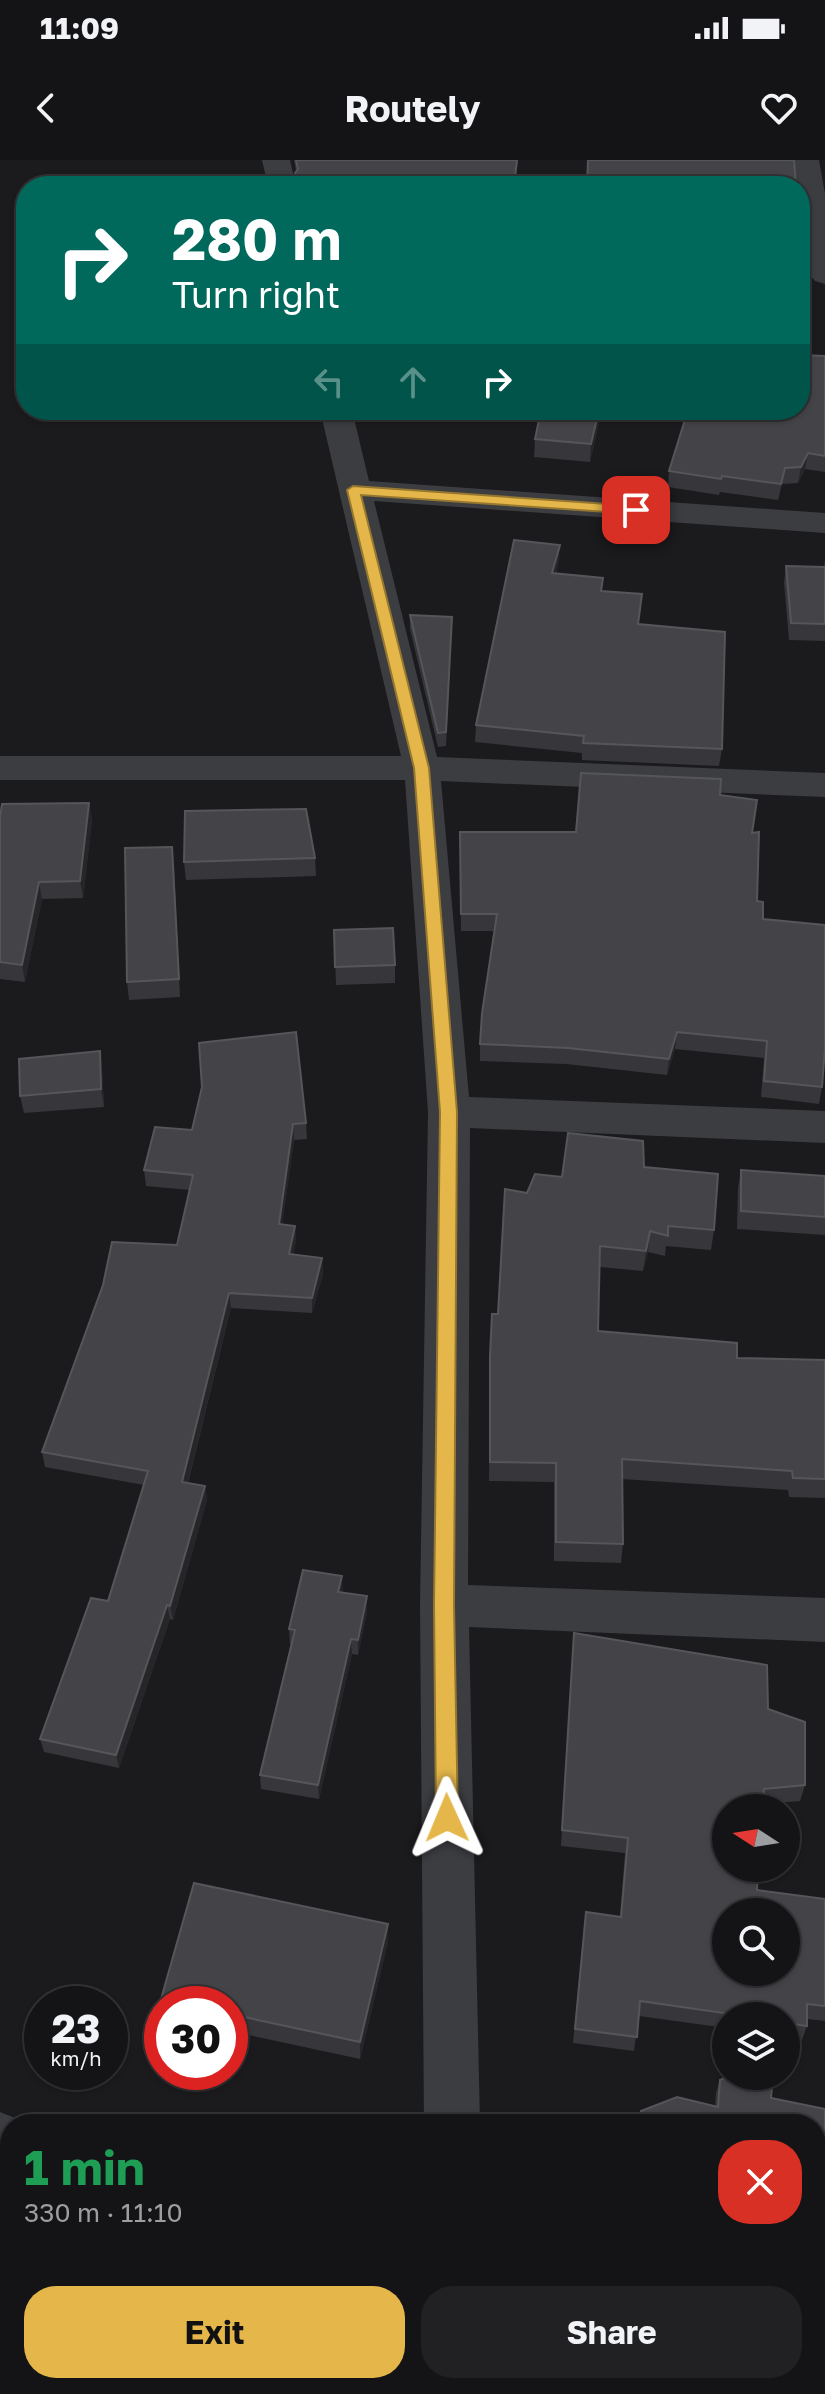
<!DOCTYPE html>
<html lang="en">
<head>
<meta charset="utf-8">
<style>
	body { margin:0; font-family:"Golos Text",sans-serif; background:#212123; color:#f1f3f6; height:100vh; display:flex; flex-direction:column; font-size:30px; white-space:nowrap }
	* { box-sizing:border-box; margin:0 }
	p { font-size:26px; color:#9d9ea1 }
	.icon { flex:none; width:44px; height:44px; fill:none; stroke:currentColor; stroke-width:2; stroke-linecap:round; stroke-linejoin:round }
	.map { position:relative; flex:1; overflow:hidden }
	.side { position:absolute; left:0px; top:1954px; width:826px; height:280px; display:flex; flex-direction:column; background:#141416; border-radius:32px 32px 0 0; box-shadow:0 2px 6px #0004,0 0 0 2px #333335 }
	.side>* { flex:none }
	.banner { position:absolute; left:16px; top:16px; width:794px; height:244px; border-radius:32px; box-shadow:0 2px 6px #0004,0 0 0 2px #333335; background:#00695c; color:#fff; overflow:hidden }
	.needle { width:52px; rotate:282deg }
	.fabs { position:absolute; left:712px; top:1634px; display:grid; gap:16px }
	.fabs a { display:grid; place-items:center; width:88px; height:88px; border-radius:50%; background:#141416; box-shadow:0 2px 6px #0004,0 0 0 2px #333335; font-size:40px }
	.speed { position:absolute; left:24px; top:1826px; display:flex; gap:16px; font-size:40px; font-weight:700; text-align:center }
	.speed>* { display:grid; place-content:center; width:104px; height:104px; border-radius:50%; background:#141416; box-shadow:0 2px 6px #0004,0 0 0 2px #333335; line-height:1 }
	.speed small { font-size:20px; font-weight:400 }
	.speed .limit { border:12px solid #d22; background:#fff; color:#111 }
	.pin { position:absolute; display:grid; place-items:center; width:68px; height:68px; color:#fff; margin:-34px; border-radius:16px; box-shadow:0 4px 12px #0006 }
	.me { position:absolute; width:88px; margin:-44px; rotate:359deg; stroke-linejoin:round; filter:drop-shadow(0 0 6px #0008) }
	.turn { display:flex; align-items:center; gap:28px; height:168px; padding:0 24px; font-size:36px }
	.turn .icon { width:104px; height:104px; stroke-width:2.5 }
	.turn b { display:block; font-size:56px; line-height:68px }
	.lanes { display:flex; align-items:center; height:76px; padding:0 24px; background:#0003; justify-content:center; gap:40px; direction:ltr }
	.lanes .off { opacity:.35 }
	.round { display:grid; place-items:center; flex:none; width:84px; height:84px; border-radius:32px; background:#212123 }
	.headline { display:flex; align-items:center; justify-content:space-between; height:136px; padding:0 24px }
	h1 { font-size:48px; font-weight:700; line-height:60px; color:#1e9e55 }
	.button { display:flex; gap:16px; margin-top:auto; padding:16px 24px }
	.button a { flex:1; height:92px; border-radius:32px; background:#e5b74a; color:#111; font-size:32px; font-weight:700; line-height:92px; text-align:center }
	.button a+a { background:#212123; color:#f1f3f6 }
	.status { display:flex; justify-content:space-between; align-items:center; height:56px; padding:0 40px; background:#141416; direction:ltr }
	.status svg { height:22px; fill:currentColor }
	header { display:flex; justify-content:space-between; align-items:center; height:104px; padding:0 24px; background:#141416; font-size:36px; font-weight:700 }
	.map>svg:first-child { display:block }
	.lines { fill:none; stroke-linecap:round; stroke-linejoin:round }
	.street { fill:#3c3d41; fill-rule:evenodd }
	.wall { fill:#37373b }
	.shaded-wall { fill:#262629 }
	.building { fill:#444448; stroke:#54565a; stroke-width:2; fill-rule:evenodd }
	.route { fill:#e5b74a; stroke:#957730; stroke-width:2 }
</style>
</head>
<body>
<div class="status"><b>11:09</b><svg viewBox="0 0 49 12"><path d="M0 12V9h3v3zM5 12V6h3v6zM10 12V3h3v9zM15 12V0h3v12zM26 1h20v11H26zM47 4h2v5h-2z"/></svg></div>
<header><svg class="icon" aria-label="back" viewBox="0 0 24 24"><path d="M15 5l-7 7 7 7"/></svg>Routely<svg class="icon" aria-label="heart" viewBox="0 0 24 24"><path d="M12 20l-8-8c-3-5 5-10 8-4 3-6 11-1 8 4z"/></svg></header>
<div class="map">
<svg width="825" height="2234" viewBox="0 0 825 2234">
	<rect width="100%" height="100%" fill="#1b1b1d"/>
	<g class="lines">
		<g class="street">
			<polygon points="262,0 290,0 296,26 268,26"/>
			<polygon points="791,0 819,0 825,34 825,124 815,121 810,115 800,53 800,26 796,26"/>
			<polygon points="320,250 352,250 369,321 825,353 825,373 374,341 437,597 825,613 825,637 441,621 469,937 825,951 825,983 470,968 468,1425 825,1438 825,1482 469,1467 480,1964 424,1964 420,1445 428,952 405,620 0,620 0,596 401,596"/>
			<polygon points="0,1952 30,1964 10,1964 10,2012 0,2008"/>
			<rect x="424" y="2224" width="60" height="10"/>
			<polygon points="580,2224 673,2224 677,2234 584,2234"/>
		</g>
	</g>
	<g class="wall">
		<polygon points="294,0 518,0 515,26 295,26 295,13 296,11"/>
		<polygon points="800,66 802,195 825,196 825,312 805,309 798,323 782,324 778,340 720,332 719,335 668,327 669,311"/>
		<polygon points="541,250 602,250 590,302 534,297 535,279"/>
		<polygon points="825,399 825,481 789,480 784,422 786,406 824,407"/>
		<polygon points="559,402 556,413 602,431 639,464 722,589 719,606 582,600 582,593 475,582 476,565"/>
		<polygon points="410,455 452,457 446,586 438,587 410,469"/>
		<polygon points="720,635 752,673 757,741 822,927 819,944 761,937 764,898 675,889 667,915 566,904 480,901 480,884 495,771 461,771 460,672 576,672"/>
		<polygon points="89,643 92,660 83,738 42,739 25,822 0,819 0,657"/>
		<polygon points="315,698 316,716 186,720 184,702"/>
		<polygon points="174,705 180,837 129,840 127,822"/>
		<polygon points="334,770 395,805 395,823 336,825"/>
		<polygon points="100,891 102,909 104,947 24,953 20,936"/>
		<polygon points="306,963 307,979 294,980 282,1064 295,1066 296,1081 293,1094 322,1098 323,1114 312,1153 231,1148 188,1323 205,1326 207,1340 173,1460 170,1459 119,1608 44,1592 40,1579 108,1441 144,1325 45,1307 42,1292 177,1085 190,1030 146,1026 144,1010 192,970"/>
		<polygon points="644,1007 714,1070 711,1090 666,1086 665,1096 648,1092 643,1111 600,1107 598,1171 737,1198 825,1200 825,1338 789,1337 788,1330 622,1319 623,1384 621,1403 554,1401 554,1322 489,1321 490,1196 498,1154 527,1033 562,1017"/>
		<polygon points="741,1010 825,1016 825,1075 737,1069 738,1028"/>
		<polygon points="342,1433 367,1436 367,1452 358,1495 352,1494 319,1639 261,1629 260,1615 291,1485 290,1484 289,1469"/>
		<polygon points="574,1473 768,1549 805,1625 800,1641 763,1644 757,1730 825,1739 825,1861 807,1859 807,1866 802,1880 786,1878 786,1856 726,1856 726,1903 718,1902 719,1867 639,1856 634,1891 573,1883 586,1752 620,1757 625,1693 561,1686"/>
		<polygon points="388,1764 388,1782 360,1899 230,1871 230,1844 162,1844 162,1846 161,1839"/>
		<polygon points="720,1920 771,1938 825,1949 825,2014 823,2013 820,2044 816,2053 816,1964 638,1964 641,1951 715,1947 716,1933"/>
	</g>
	<g class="shaded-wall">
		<polygon points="804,171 802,187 800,188 800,174"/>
		<polygon points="599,250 602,250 590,302 591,284"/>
		<polygon points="808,293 805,309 798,323 801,307"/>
		<polygon points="560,385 559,402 552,430 552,413"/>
		<polygon points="89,643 92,660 83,738 80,721"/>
		<polygon points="172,687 174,705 180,837 179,819"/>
		<polygon points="39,722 42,739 25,822 22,805"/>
		<polygon points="677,872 675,889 667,915 669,899"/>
		<polygon points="100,891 102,909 104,947 101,929"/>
		<polygon points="293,964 294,980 280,1079 279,1064"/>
		<polygon points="295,1066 296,1081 290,1109 289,1094"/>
		<polygon points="650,1071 648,1092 643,1111 646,1091"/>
		<polygon points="322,1098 323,1114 312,1153 312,1138"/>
		<polygon points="229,1133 231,1148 184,1337 182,1322"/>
		<polygon points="205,1326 207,1340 173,1460 170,1446"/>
		<polygon points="342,1416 343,1432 339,1448 338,1432"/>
		<polygon points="367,1436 367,1452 358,1495 358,1480"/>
		<polygon points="167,1445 170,1459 119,1608 116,1595"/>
		<polygon points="351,1479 352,1494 319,1639 318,1625"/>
		<polygon points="388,1764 388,1782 360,1899 360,1882"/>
	</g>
	<g class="building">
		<polygon points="296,0 517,0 515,17 477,16 475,26 297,26 295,13 298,9"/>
		<polygon points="588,0 794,0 796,26 587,26"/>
		<polygon points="800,66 806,131 804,171 800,174"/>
		<polygon points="800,180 802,195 825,196 825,296 808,293 801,307 785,308 781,324 722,316 721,319 669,311 688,250 800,250"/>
		<polygon points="541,250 599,250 591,284 535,279"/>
		<polygon points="514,380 560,385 552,413 603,418 601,431 642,434 638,464 725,472 722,589 583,583 584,576 476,565"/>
		<polygon points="786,406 825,407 825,464 791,463"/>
		<polygon points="410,455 452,457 446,572 438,573"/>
		<polygon points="581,613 721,619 720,635 757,640 752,673 759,672 757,741 763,742 763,759 825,765 825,888 822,927 764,921 767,881 677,872 669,899 568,888 480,884 482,853 497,754 461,754 460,672 576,672"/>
		<polygon points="89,643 80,721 39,722 22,805 0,802 0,657 2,644"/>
		<polygon points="306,649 315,698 184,702 185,651"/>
		<polygon points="172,687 179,819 127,822 125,688"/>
		<polygon points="393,768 395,805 335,807 334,770"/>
		<polygon points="296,872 306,963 293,964 279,1064 295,1066 289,1094 322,1098 312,1138 229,1133 182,1322 205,1326 170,1446 167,1445 116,1595 40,1579 91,1438 108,1441 148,1311 42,1292 103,1125 112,1082 177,1085 193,1015 144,1010 155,967 192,970 202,927 199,883"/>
		<polygon points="100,891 101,929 20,936 19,899"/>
		<polygon points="568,973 643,981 644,1007 718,1014 714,1070 668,1066 668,1076 650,1071 646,1091 600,1086 598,1171 737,1183 737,1198 825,1200 825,1319 793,1318 792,1311 622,1299 623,1384 556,1382 556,1303 490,1302 490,1196 492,1154 498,1154 505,1029 527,1033 535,1014 562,1017"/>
		<polygon points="741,1010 825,1016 825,1057 741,1051"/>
		<polygon points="303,1410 342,1416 338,1432 367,1436 358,1480 351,1479 318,1625 260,1615 295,1470 289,1469"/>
		<path d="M574,1473L767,1505L768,1549L805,1562V1625L764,1629L762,1648H726V1708H758L757,1730L825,1739V1846L807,1844V1866L786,1863V1856H726V1888H722L724,1853L640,1841L637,1877L575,1869L586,1752L621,1757L628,1678L562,1670ZM726,1752H786V1812H726Z"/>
		<polygon points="194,1723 388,1764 360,1882 230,1854 230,1844 183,1844 161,1839"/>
		<polygon points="729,1916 773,1916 771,1938 825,1949 825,2000 820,2044 816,2043 816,1964 639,1964 641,1951 677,1937 718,1947 720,1920"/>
		<polygon points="145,2224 328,2225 415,2224 414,2234 144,2234"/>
	</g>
	<polygon class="route" points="353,326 636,346 643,350 636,354 361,335 429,608 457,952 454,1445 458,1658 455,1665 447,1668 440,1665 436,1658 434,1445 440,952 414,608 347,330"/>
</svg>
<div class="fabs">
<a><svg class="needle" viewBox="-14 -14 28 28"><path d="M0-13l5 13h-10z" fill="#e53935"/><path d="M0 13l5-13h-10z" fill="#9d9ea1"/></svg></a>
<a><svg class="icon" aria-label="search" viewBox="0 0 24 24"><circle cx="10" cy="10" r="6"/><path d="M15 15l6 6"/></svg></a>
<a><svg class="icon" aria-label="layers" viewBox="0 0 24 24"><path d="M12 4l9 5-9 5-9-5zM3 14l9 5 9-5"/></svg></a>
</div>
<div class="speed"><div>23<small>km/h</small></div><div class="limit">30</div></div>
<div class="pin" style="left:636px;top:350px;background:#d93025"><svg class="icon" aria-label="arrive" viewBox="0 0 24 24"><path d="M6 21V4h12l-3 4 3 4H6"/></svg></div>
<svg class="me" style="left:447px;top:1658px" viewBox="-20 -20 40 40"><path d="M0-17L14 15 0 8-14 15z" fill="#e5b74a" stroke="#fff" stroke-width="4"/></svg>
<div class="banner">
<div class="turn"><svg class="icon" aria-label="right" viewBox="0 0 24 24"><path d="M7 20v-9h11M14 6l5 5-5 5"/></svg><div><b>280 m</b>Turn right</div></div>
<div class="lanes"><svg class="icon off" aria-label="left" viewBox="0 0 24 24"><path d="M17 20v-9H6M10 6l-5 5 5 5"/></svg><svg class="icon off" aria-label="ahead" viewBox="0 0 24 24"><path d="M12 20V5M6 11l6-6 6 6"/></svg><svg class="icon" aria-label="right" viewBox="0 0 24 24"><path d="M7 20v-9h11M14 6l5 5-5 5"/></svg></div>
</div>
<section class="side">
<div class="headline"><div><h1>1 min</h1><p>330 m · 11:10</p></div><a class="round" style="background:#d93025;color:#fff"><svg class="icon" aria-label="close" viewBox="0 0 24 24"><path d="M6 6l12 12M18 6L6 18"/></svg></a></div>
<div class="button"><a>Exit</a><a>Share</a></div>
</section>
</div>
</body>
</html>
